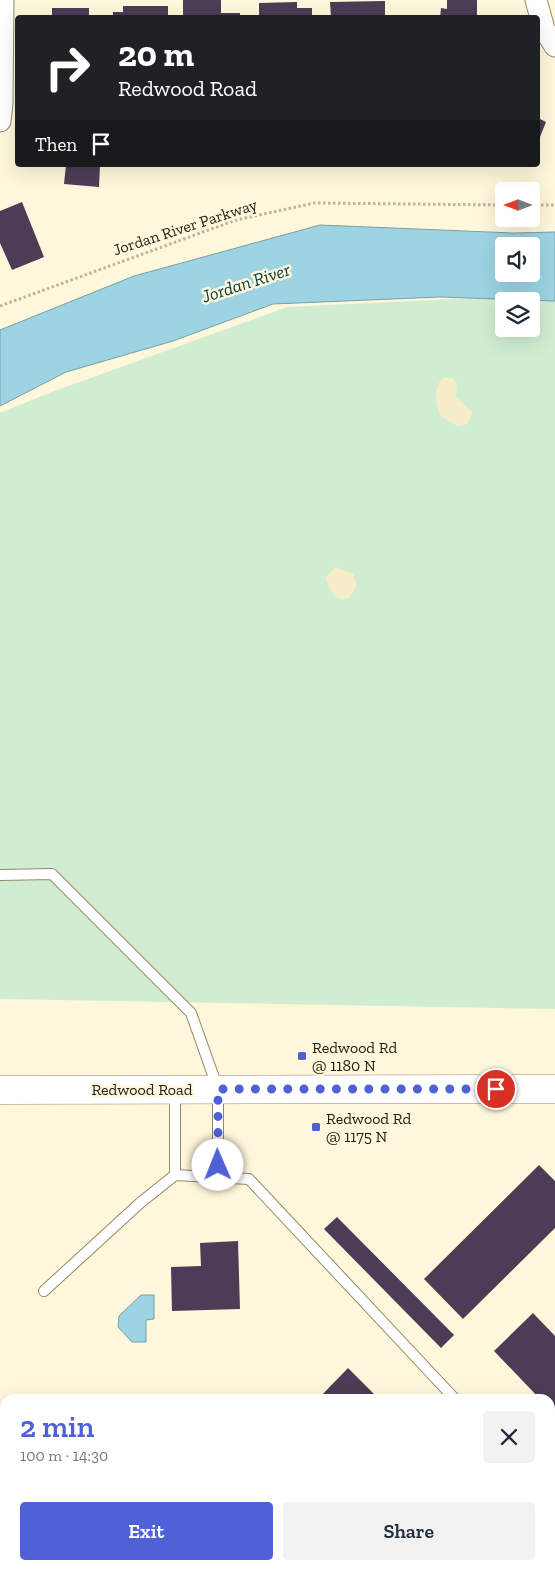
<!DOCTYPE html>
<html lang="en">
<head>
<meta charset="utf-8">
<style>
	body { margin:0; font-family:"Zilla Slab",serif; background:#f2f2f3; color:#1f2937; height:100vh; display:flex; flex-direction:column; font-size:19px; white-space:nowrap }
	* { box-sizing:border-box; margin:0 }
	p { font-size:16px; color:#747a83 }
	.icon { flex:none; width:28px; height:28px; fill:none; stroke:currentColor; stroke-width:2; stroke-linecap:round; stroke-linejoin:round }
	.map { position:relative; flex:1; overflow:hidden }
	.side { position:absolute; left:0px; top:1394px; width:555px; height:176px; display:flex; flex-direction:column; background:#fff; border-radius:15px 15px 0 0; box-shadow:0 5px 20px #0002 }
	.side>* { flex:none }
	.guide { position:absolute; left:15px; top:15px; width:525px; height:152px; border-radius:5px; box-shadow:0 5px 20px #0002; background:#202124; color:#fff; overflow:hidden }
	.needle { width:32px; rotate:270deg }
	.tools { position:absolute; left:495px; top:182px; display:grid; gap:10px }
	.tools a { display:grid; place-items:center; width:45px; height:45px; border-radius:5px; background:#fff; box-shadow:0 5px 20px #0002; font-size:25px }
	.pin { position:absolute; display:grid; place-items:center; width:42px; height:42px; color:#fff; margin:-21px; border:2px solid #fff; border-radius:50%; box-shadow:0 1px 5px #0007 }
	.me { position:absolute; width:55px; margin:-28px; rotate:359deg; stroke-linejoin:round; filter:drop-shadow(0 0 4px #0008) }
	.turn { display:flex; align-items:center; gap:18px; height:105px; padding:0 20px; font-size:22px }
	.turn .icon { width:65px; height:65px; stroke-width:2.5 }
	.turn b { display:block; font-size:35px; line-height:42px }
	.then { display:flex; align-items:center; height:48px; padding:0 20px; background:#0003; gap:10px; font-size:19px }
	.round { display:grid; place-items:center; flex:none; width:52px; height:52px; border-radius:5px; background:#f2f2f3 }
	.headline { display:flex; align-items:center; justify-content:space-between; height:85px; padding:0 20px }
	h1 { font-size:30px; font-weight:600; line-height:38px; color:#5061d7 }
	.button { display:flex; gap:10px; margin-top:auto; padding:10px 20px }
	.button a { flex:1; height:58px; border-radius:5px; background:#5061d7; color:#fff; font-size:20px; font-weight:600; line-height:58px; text-align:center }
	.button a+a { background:#f2f2f3; color:#1f2937 }
	.map>svg:first-child { display:block }
	.green { fill:#d0edd2; fill-rule:evenodd }
	.sand { fill:#f7edc8 }
	.water { fill:#9cd4e3; stroke:#799fa6; fill-rule:evenodd }
	.building { fill:#4d3c55 }
	.lines { fill:none; stroke-linecap:round; stroke-linejoin:round }
	.lane-casing { stroke:#928969; stroke-width:12 }
	.street-casing { stroke:#928969; stroke-width:23 }
	.secondary-casing { stroke:#928969; stroke-width:29 }
	.path { stroke:#bbb59d; stroke-width:3; stroke-dasharray:2.5 2.5; stroke-linecap:butt }
	.lane { stroke:#fff; stroke-width:10 }
	.street { stroke:#fff; stroke-width:21 }
	.secondary { stroke:#fff; stroke-width:28 }
	.route { stroke:#5061d7; stroke-width:9; stroke-dasharray:0 16.2 }
	.poi-dot { fill:#5061d7; stroke:#fff7db; stroke-width:2 }
	.labels { text-anchor:middle; dominant-baseline:central; stroke-width:5; stroke-linejoin:round; paint-order:stroke }
	.street-label { font-size:16px; fill:#262316; stroke:#fff7db }
	.poi-label { font-size:16px; fill:#262316; stroke:#fff7db; text-anchor:start }
	.water-label { font-size:18px; font-style:italic; fill:#033944; stroke:#fff7db }
</style>
</head>
<body>
<div class="map">
<svg width="555" height="1569" viewBox="0 0 555 1569">
	<rect width="100%" height="100%" fill="#fff7db"/>
	<path class="green" d="M495,297L555,299V1009L0,999V413L49,393L287,307ZM504,301H531V329H504Z"/>
	<g class="sand">
		<path d="M444,377L454,379L457,384L456,397L472,412L468,424L457,426L441,416C435,404 433,386 444,377Z"/>
		<path d="M335,567L353,574L357,586L348,599C334,602 330,590 326,578Z"/>
	</g>
	<g class="water">
		<path d="M320,225L513,233L555,232V301L440,297L273,304L173,341L66,372L0,406V330L134,276ZM504,246H531V274H504Z"/>
		<polygon points="141,1295 154,1295 154,1319 146,1320 146,1342 132,1342 118,1327 119,1316"/>
	</g>
	<g class="building">
		<polygon points="183,0 221,0 221,13 240,13 240,18 183,18"/>
		<polygon points="447,0 477,0 477,18 440,18 441,8 447,9"/>
		<polygon points="385,1 385,18 331,18 330,2"/>
		<polygon points="297,2 297,8 312,8 312,18 259,18 259,3"/>
		<polygon points="123,6 168,6 168,18 113,18 113,12 123,12"/>
		<rect x="52" y="8" width="37" height="10"/>
		<polygon points="538,118 546,122 538,142"/>
		<polygon points="66,165 100,165 99,187 64,184"/>
		<polygon points="22,202 44,257 12,270 0,243 0,211"/>
		<polygon points="539,1165 555,1181 555,1228 463,1319 424,1279"/>
		<polygon points="337,1217 454,1335 441,1348 324,1229"/>
		<polygon points="238,1241 240,1309 172,1311 171,1267 201,1266 200,1243"/>
		<polygon points="533,1313 555,1336 555,1414 550,1409 550,1399 540,1399 494,1351"/>
		<polygon points="348,1368 379,1399 318,1399"/>
		<polygon points="0,1438 5,1443 5,1518 0,1513"/>
		<polygon points="550,1458 555,1463 555,1488 550,1483"/>
		<polygon points="436,1565 462,1565 458,1569 440,1569"/>
	</g>
	<g class="lines">
		<defs>
			<g id="lane">
				<polyline points="0,875 52,874 191,1013 218,1089 218,1177"/>
				<polyline points="175,1175 175,1090"/>
				<polyline points="44,1291 140,1203 175,1175 249,1179 455,1399"/>
				<polyline points="550,1500 555,1505"/>
				<polyline points="225,1565 227,1569"/>
				<polyline points="112,1569 113,1565"/>
			</g>
			<g id="street">
				<polyline points="536,0 544,29 555,46"/>
				<polyline points="0,121 2,104 3,0"/>
			</g>
			<polyline id="secondary" points="0,1090 555,1089"/>
		</defs>
		<use href="#lane" class="lane-casing"/>
		<use href="#street" class="street-casing"/>
		<use href="#secondary" class="secondary-casing"/>
		<g class="path">
			<polyline points="531,205 555,205"/>
			<polyline points="0,306 236,220 314,203 504,205"/>
		</g>
		<use href="#lane" class="lane"/>
		<use href="#street" class="street"/>
		<use href="#secondary" class="secondary"/>
	</g>
	<g class="lines">
		<polyline class="route" points="218,1165 218,1089 496,1089"/>
	</g>
	<g class="poi-dot">
		<rect x="297" y="1051" width="10" height="10" rx="2.5"/>
		<rect x="311" y="1122" width="10" height="10" rx="2.5"/>
	</g>
	<g class="labels">
		<g class="street-label">
			<text transform="translate(185 227) rotate(-18)">Jordan River Parkway</text>
			<text x="142" y="1089">Redwood Road</text>
		</g>
		<g class="poi-label">
			<text x="312" y="1047">Redwood Rd<tspan x="312" dy="18">@ 1180 N</tspan></text>
			<text x="326" y="1118">Redwood Rd<tspan x="326" dy="18">@ 1175 N</tspan></text>
		</g>
		<g class="water-label">
			<text transform="translate(246 283) rotate(-18)">Jordan River</text>
		</g>
	</g>
</svg>
<div class="tools">
<a><svg class="needle" viewBox="-14 -14 28 28"><path d="M0-13l5 13h-10z" fill="#e53935"/><path d="M0 13l5-13h-10z" fill="#747a83"/></svg></a>
<a><svg class="icon" aria-label="sound" viewBox="0 0 24 24"><path d="M4 9h4l5-4v14l-5-4H4zM17 9q2 3 0 6"/></svg></a>
<a><svg class="icon" aria-label="layers" viewBox="0 0 24 24"><path d="M12 4l9 5-9 5-9-5zM3 14l9 5 9-5"/></svg></a>
</div>
<div class="pin" style="left:496px;top:1089px;background:#d93025"><svg class="icon" aria-label="arrive" viewBox="0 0 24 24"><path d="M6 21V4h12l-3 4 3 4H6"/></svg></div>
<svg class="me" style="left:218px;top:1165px" viewBox="-20 -20 40 40"><circle r="19" fill="#fff"/><path d="M0-13L10 11 0 6-10 11z" fill="#5061d7"/></svg>
<div class="guide">
<div class="turn"><svg class="icon" aria-label="right" viewBox="0 0 24 24"><path d="M7 20v-9h11M14 6l5 5-5 5"/></svg><div><b>20 m</b>Redwood Road</div></div>
<div class="then">Then<svg class="icon" aria-label="arrive" viewBox="0 0 24 24"><path d="M6 21V4h12l-3 4 3 4H6"/></svg></div>
</div>
<section class="side">
<div class="headline"><div><h1>2 min</h1><p>100 m · 14:30</p></div><a class="round"><svg class="icon" aria-label="close" viewBox="0 0 24 24"><path d="M6 6l12 12M18 6L6 18"/></svg></a></div>
<div class="button"><a>Exit</a><a>Share</a></div>
</section>
</div>
</body>
</html>
